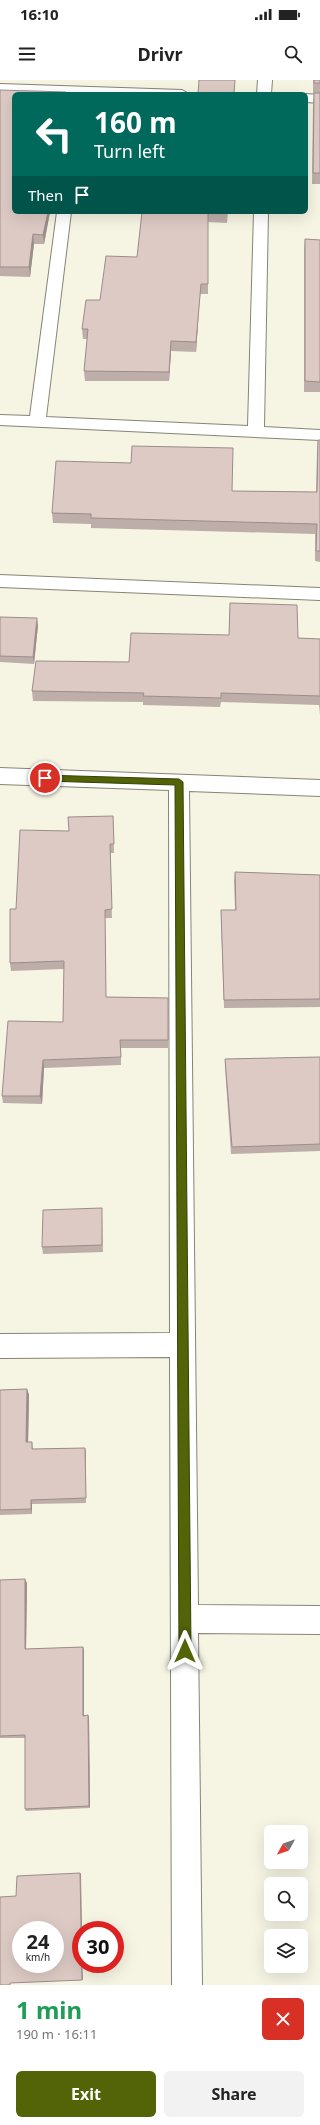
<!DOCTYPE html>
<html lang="en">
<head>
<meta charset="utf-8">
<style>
	body { margin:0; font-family:"Noto Sans",sans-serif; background:#f2f2f2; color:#222; height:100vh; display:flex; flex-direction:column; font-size:15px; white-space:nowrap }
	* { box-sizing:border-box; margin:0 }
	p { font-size:13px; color:#767676 }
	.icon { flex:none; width:22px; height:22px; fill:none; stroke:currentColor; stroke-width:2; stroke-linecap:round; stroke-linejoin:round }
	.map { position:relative; height:1905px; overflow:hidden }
	.drawer { display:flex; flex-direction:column; background:#fff; flex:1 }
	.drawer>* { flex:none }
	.hud { position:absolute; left:12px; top:12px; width:296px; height:122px; border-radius:6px; box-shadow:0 4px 16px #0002; background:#00695c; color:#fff; overflow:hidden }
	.needle { width:26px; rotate:230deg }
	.controls { position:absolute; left:264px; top:1745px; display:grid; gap:8px }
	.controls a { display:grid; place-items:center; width:44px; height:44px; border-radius:6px; background:#fff; box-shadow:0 4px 16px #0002; font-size:20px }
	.speed { position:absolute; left:12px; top:1841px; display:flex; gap:8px; font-size:20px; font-weight:700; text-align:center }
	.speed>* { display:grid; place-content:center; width:52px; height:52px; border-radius:50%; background:#fff; box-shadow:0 4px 16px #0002; line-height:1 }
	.speed small { font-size:10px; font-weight:400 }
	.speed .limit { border:6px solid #d22; background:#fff; color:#111 }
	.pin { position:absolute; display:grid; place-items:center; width:34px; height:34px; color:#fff; margin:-17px; border:2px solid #fff; border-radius:50%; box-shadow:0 1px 4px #0007 }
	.me { position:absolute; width:44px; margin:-22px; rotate:0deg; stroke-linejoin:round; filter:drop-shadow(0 0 3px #0008) }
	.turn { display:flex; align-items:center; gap:14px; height:84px; padding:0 16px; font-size:18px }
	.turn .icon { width:52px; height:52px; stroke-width:2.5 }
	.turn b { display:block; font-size:28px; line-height:34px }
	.then { display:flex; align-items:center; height:38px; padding:0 16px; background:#0003; gap:8px; font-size:15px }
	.round { display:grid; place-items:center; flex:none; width:42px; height:42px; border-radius:6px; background:#f2f2f2 }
	.overview { display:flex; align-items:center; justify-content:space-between; height:68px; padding:0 16px }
	h1 { font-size:24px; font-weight:700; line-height:30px; color:#1e9e55 }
	.button { display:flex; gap:8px; margin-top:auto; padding:8px 16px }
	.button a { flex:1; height:46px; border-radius:6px; background:#536308; color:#fff; font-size:16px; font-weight:700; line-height:46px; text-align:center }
	.button a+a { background:#f2f2f2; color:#222 }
	.status { display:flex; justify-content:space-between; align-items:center; height:28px; padding:0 20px; background:#fff; direction:ltr }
	.status svg { height:11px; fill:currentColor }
	header { display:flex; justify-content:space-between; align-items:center; height:52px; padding:0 16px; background:#fff; font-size:18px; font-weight:700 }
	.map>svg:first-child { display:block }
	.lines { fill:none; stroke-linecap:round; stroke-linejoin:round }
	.street-casing { stroke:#878475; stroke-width:2 }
	.street { fill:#fff; fill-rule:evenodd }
	.wall { fill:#beaea9 }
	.shaded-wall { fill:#9b8d8a }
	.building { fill:#ddcac5; stroke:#9b8d8a; fill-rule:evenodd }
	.route { fill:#536308; stroke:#364005 }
</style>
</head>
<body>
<div class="status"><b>16:10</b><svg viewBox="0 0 49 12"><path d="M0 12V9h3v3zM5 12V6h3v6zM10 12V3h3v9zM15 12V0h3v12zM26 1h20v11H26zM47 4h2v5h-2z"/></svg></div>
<header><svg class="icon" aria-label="menu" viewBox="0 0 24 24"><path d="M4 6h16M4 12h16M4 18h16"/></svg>Drivr<svg class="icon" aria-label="search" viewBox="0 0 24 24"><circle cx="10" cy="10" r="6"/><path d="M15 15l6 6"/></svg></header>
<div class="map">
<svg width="320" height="1905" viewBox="0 0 320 1905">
	<rect width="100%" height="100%" fill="#f6f4e3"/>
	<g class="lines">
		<defs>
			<g id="street">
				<polygon points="258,0 272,0 271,14 257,14"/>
				<polygon points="0,4 182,10 189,14 0,12"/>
				<polygon points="306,14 320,15 320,23 306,22"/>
				<polygon points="57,132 71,132 46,337 248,346 254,132 268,132 264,347 320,350 320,360 0,345 0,335 30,336"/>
				<polygon points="0,495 320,508 320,520 0,507"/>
				<polygon points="0,688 320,700 320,716 189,711 198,1525 320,1526 320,1554 198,1553 202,1905 172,1905 170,1277 0,1278 0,1254 170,1253 169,710 0,704"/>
			</g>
		</defs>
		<use href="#street" class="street-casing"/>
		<use href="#street" class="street"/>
	</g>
	<g class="wall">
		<polygon points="313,0 320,0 320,104 312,104 313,24 314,13 315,13 313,13"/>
		<polygon points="0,10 14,132 50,132 44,164 34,164 30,197 0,196"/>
		<polygon points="142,132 228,132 227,143 208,142 208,214 200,214 196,272 171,271 169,301 85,301 84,291 87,259 83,259 82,249 100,220 137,177"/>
		<polygon points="305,159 320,160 320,312 304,312 304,169"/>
		<polygon points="318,360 320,360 320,482 315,481 315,454 91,448 91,444 53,443 52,433 232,411 316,412 317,371"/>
		<polygon points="230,523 298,558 320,559 320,635 319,625 221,622 220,627 143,625 143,622 33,621 32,611 129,582 229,555"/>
		<polygon points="0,537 38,545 34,584 0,582"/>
		<polygon points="113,736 114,773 110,773 112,838 105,838 106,917 168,918 168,968 121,968 121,985 44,988 42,1024 3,1023 2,1016 63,942 64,889 11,891 10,883 16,829 69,751"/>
		<polygon points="235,792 320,795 320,927 224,928 221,839 221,830 235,830 234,801"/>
		<polygon points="320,977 320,1071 231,1074 225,987 225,979"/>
		<polygon points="102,1136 103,1172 43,1174 42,1167"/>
		<polygon points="27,1309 29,1315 28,1362 32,1362 33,1369 85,1368 86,1373 86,1423 32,1424 32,1434 0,1435 0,1310"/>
		<polygon points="0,1500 27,1503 26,1569 83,1567 84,1570 84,1635 88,1635 89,1638 90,1728 26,1731 25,1729 25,1658 0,1658"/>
	</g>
	<g class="shaded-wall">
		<polygon points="48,132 50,132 44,164 43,155"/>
		<polygon points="33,154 34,164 30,197 29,187"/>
		<polygon points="201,204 200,214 196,272 196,262"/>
		<polygon points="171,261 171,271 169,301 169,292"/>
		<polygon points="37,538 38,545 34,584 33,577"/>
		<polygon points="43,980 44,988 42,1024 40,1016"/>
		<polygon points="27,1309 29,1315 28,1367 26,1362"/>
		<polygon points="85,1368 86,1373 86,1423 86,1418"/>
		<polygon points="31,1420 32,1424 32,1434 31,1429"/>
		<polygon points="25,1499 27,1503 26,1572 25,1569"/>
		<polygon points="83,1567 84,1570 84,1638 83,1636"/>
		<polygon points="88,1635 89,1638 90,1728 89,1726"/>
		<polygon points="80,1793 81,1794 82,1850 81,1850"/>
		<polygon points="81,1884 82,1884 83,1899 82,1900"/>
	</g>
	<g class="building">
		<polygon points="199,0 235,0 234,14 198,14"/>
		<rect x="314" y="0" width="6" height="3"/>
		<polygon points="0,10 66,12 65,14 14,14 14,132 48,132 43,155 33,154 29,187 0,187"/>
		<polygon points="314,13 320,13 320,93 313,93"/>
		<polygon points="142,132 228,132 228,133 208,132 208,204 201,204 196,262 171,261 169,292 84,291 88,249 82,249 86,220 100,220 106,176 137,177"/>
		<polygon points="305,159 320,160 320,302 305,301"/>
		<polygon points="318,360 320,360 320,471 316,471 317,444 91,438 91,434 52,433 56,381 131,383 132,366 233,368 232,411 317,412"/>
		<polygon points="230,523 297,525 298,558 320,559 320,616 221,613 221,618 143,616 144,613 32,611 36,581 129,582 131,553 229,555"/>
		<polygon points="0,537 37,538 33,577 0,576"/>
		<polygon points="113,736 114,764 110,764 112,829 105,830 106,917 168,918 168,960 120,960 121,977 43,980 40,1016 2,1016 8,941 63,942 64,881 10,883 10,829 16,829 20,750 69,751 68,737"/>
		<polygon points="235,792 320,795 320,919 224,920 221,830 236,830"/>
		<polygon points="320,977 320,1064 232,1067 225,979"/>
		<polygon points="102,1128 102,1165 42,1167 43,1130"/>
		<polygon points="27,1309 26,1362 32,1362 32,1369 85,1368 86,1418 31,1420 31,1429 0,1430 0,1310"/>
		<polygon points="25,1499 25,1569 83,1567 83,1636 88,1635 89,1726 25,1729 25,1655 0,1656 0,1500"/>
		<path d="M80,1793L82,1900L10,1903V1905H0V1817L16,1816L17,1796ZM21,1850H55V1884H21Z"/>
	</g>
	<polygon class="route" points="42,695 179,699 183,702 191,1571 189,1575 185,1576 181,1575 179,1571 175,705 45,701 42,700"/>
</svg>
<div class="controls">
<a><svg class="needle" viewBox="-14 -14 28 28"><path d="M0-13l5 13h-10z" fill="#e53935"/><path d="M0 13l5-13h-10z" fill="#767676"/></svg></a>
<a><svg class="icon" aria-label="search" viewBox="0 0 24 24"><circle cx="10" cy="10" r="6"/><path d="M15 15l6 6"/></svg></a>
<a><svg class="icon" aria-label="layers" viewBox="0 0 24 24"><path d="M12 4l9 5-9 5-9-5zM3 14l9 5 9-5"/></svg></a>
</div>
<div class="speed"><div>24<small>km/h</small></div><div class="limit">30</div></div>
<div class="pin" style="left:45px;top:698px;background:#d93025"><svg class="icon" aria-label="arrive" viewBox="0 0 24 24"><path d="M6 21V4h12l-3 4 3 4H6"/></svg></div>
<svg class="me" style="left:185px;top:1571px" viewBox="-20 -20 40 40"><path d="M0-17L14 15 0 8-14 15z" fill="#536308" stroke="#fff" stroke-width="4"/></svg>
<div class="hud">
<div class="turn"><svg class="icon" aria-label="left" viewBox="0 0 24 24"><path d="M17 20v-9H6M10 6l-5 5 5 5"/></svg><div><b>160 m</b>Turn left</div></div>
<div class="then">Then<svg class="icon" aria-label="arrive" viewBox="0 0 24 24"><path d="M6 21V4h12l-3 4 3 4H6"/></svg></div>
</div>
</div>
<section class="drawer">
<div class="overview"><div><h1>1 min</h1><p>190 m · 16:11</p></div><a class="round" style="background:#d93025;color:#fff"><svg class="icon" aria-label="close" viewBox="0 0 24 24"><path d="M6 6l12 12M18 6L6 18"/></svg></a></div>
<div class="button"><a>Exit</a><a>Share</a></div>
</section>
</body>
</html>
